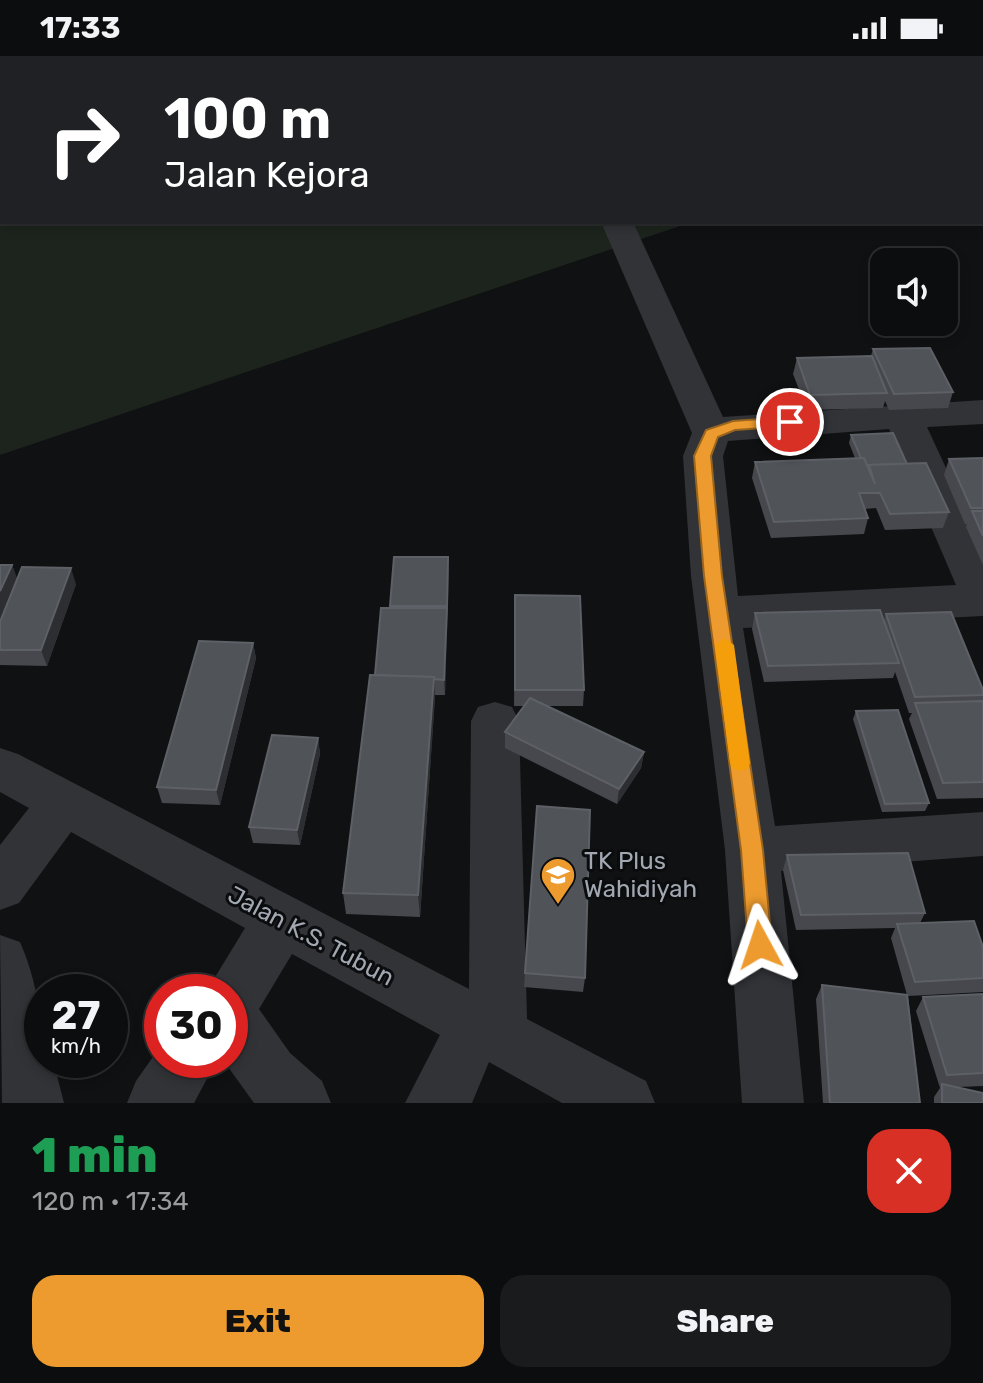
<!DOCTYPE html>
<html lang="en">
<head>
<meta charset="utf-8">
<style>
	body { margin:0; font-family:Rubik,sans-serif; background:#1a1b1c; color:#f1f3f6; height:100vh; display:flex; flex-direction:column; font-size:30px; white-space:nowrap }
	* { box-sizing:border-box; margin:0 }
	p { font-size:26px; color:#9a9c9e }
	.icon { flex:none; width:44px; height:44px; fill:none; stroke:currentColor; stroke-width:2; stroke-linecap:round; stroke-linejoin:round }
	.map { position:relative; height:1047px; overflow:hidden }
	.sheet { display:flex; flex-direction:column; background:#0c0d0e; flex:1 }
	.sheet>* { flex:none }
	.banner { position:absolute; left:0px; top:0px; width:984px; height:168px; box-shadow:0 4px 12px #0003,0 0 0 2px #2c2d2e; background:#202124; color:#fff; overflow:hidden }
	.buttons { position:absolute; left:870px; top:192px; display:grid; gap:16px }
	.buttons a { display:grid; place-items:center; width:88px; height:88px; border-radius:16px; background:#0c0d0e; box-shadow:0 4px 12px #0003,0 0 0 2px #2c2d2e; font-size:40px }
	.speed { position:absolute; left:24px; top:918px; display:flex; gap:16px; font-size:40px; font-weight:700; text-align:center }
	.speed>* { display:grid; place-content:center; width:104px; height:104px; border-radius:50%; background:#0c0d0e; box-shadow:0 4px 12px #0003,0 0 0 2px #2c2d2e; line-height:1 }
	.speed small { font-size:20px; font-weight:400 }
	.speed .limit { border:12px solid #d22; background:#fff; color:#111 }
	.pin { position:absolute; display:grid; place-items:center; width:68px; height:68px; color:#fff; margin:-34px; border:4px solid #fff; border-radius:50%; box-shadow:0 2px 8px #0007 }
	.me { position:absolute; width:88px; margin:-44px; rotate:355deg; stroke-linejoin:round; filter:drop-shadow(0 0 6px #0008) }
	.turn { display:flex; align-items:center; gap:28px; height:168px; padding:0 32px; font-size:36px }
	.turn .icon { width:104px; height:104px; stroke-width:2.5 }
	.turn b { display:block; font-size:56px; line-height:68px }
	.round { display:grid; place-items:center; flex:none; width:84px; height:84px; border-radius:24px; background:#1a1b1c }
	.head { display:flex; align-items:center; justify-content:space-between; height:136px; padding:0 32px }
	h1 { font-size:48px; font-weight:800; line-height:60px; color:#1e9e55 }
	.primary-button { display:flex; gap:16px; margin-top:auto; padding:16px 32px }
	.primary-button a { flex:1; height:92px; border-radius:24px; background:#ed9b2e; color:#111; font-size:32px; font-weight:800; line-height:92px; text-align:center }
	.primary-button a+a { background:#1a1b1c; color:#f1f3f6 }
	.status { display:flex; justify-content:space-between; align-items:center; height:56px; padding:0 40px; background:#0c0d0e; direction:ltr }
	.status svg { height:22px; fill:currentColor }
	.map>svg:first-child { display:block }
	.green { fill:#1d241d }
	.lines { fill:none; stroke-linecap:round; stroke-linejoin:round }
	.minor { fill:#323337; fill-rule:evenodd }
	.wall { fill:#46484d }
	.shaded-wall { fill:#2c2e31 }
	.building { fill:#505358; stroke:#5d6066; stroke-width:2 }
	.route { fill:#ed9b2e; stroke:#9a651e; stroke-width:2 }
	.slow { fill:#f59e0b }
	.labels { text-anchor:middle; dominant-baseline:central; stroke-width:6; stroke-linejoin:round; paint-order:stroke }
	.near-poi-label { font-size:24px; fill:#a2a8b2; stroke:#0b0c0d; text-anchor:start }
	.near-street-label { font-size:24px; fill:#a2a8b2; stroke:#0b0c0d }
</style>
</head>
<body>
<div class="status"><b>17:33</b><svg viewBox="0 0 49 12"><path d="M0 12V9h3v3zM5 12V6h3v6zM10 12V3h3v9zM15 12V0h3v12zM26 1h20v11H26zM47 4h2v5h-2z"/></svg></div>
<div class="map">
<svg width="983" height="1047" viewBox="0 0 983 1047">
	<rect width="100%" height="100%" fill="#101112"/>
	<polygon class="green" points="0,0 983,0 983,69 982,2 2,2 2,166 692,166 0,399"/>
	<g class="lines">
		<g class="minor">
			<path d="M601,166H633L723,361L983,344V368L927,371L983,492V560L743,572L775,770L983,756V800L781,815L804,1047H742L725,794L691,520L683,400L692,377ZM889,373L956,529L738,540L723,400L728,385Z"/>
			<polygon points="495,646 512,651 519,665 527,963 646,1025 655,1047 562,1047 489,1006 472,1047 405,1047 440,979 292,898 259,953 290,997 322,1025 331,1047 254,1047 223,1004 230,1004 230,936 206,936 245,872 71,776 19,847 0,854 0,789 29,752 0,736 0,692 18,698 469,933 471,665 478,651"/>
			<path d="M0,879L20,886C37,925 42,962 42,1004H53L64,1047H2Z"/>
			<polygon points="162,988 162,1004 217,1004 194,1047 127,1047 136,1025"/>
		</g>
	</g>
	<g class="wall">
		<polygon points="873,293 953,336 948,352 889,354 885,345 883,352 807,354 793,318 797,302 871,300"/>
		<polygon points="851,379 907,408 949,456 943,472 885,474 876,452 865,453 868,462 864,478 771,482 752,422 755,406 855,402 849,387"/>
		<polygon points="983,402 983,509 966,471 967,468 965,468 944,419 949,403"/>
		<polygon points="394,501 448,501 445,639 435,639 420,861 346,858 343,837 390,552"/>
		<polygon points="12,509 17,523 76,528 47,610 0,609 0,566 7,549"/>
		<polygon points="515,539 584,634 583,650 547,650 644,696 641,712 617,748 505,692 505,676 525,650 514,650"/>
		<polygon points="755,557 884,565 886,558 983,634 983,742 937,743 909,663 912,657 909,657 895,616 893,622 764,626 752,573"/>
		<polygon points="253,587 256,602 220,749 162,747 157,731"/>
		<polygon points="856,655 929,747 925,755 882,756 853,663"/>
		<polygon points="318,682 320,698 300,789 253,787 249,771"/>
		<polygon points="787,799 925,857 920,867 983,891 983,936 908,940 920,1047 823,1047 816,943 822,929 907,939 891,882 895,872 796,874 783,814"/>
		<polygon points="525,917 585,922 583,936 524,931"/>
		<polygon points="983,938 983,1030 958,1031 983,1047 934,1047 934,1041 940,1032 916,955 923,941"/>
	</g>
	<g class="shaded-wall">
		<polygon points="448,501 449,517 445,639 444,624"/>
		<polygon points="12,509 18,525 0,564 0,535"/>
		<polygon points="71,512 76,528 47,610 41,594"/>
		<polygon points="253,587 256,602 220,749 216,734"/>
		<polygon points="434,621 435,643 420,861 418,839"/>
		<polygon points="318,682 320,698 300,789 297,774"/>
		<polygon points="644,696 641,712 617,748 619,733"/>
	</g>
	<g class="building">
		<polygon points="930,292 953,336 894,338 873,293"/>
		<polygon points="872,300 887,337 810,339 797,302"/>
		<polygon points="893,377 907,408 869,409 868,412 864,402 861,402 851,379"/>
		<polygon points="864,402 875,428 869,409 926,407 949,456 890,458 880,437 859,437 868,462 774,466 755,406"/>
		<polygon points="983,402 983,452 971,452 949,403"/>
		<polygon points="972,455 983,455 983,480"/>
		<polygon points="394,501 448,501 447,550 390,550"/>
		<polygon points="0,509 12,509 0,535"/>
		<polygon points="22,511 71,512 41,594 0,594 0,566"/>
		<polygon points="515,539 580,540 584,634 515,634"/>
		<polygon points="381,552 447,552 444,624 434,623 434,621 375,619"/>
		<polygon points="880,554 899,607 768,610 755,557"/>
		<polygon points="951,556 983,634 983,639 915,641 886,558"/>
		<polygon points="199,585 253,587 216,734 157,731"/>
		<polygon points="370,619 434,621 418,839 343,837"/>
		<polygon points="530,642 644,696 619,733 505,676"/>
		<polygon points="983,645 983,726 943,727 915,647"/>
		<polygon points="898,654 929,747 885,748 856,655"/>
		<polygon points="272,679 318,682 297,774 249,771"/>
		<polygon points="537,750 590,754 585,922 525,917"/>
		<polygon points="908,797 925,857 801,859 787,799"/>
		<polygon points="974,865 983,891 983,922 915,926 897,868"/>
		<polygon points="822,929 907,939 920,1047 830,1047"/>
		<polygon points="983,938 983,1017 947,1019 923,941"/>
		<polygon points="942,1028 983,1037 983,1047 942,1047"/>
	</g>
	<polygon class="route" points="790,361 795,363 795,370 735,374 718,381 711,400 722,520 763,794 772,889 768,896 760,899 752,896 748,889 741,794 704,520 694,400 706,374 733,365"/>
	<polygon class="slow" points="724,582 734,589 750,707 747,713 740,715 733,713 730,707 715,589"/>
	<defs>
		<symbol id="school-pin" viewBox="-11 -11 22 30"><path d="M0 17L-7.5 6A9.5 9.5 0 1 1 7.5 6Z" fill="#ed9b2e" stroke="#0b0c0d"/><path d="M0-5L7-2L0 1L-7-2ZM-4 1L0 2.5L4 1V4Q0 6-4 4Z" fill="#fff"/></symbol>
	</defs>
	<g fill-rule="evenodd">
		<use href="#school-pin" x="538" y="799" width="40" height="54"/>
	</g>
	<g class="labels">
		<g class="near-poi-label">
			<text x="584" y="805">TK Plus<tspan x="584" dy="28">Wahidiyah</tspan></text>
		</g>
		<g class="near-street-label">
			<text transform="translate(311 880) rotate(28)">Jalan K.S. Tubun</text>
		</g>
	</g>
</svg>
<div class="buttons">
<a><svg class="icon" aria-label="sound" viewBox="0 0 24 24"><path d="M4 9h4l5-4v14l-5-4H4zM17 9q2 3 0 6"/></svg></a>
</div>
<div class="speed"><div>27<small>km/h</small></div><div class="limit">30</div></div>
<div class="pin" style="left:790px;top:366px;background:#d93025"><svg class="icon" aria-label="arrive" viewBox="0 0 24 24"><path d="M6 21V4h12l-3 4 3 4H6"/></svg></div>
<svg class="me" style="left:760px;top:889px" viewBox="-20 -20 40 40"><path d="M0-17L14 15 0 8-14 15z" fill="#ed9b2e" stroke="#fff" stroke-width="4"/></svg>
<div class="banner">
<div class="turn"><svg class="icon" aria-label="right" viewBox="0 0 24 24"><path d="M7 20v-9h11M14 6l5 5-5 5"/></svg><div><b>100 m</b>Jalan Kejora</div></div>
</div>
</div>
<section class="sheet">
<div class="head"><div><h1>1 min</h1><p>120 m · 17:34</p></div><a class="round" style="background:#d93025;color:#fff"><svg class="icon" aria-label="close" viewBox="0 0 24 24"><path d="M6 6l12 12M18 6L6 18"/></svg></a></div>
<div class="primary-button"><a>Exit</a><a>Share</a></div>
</section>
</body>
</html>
